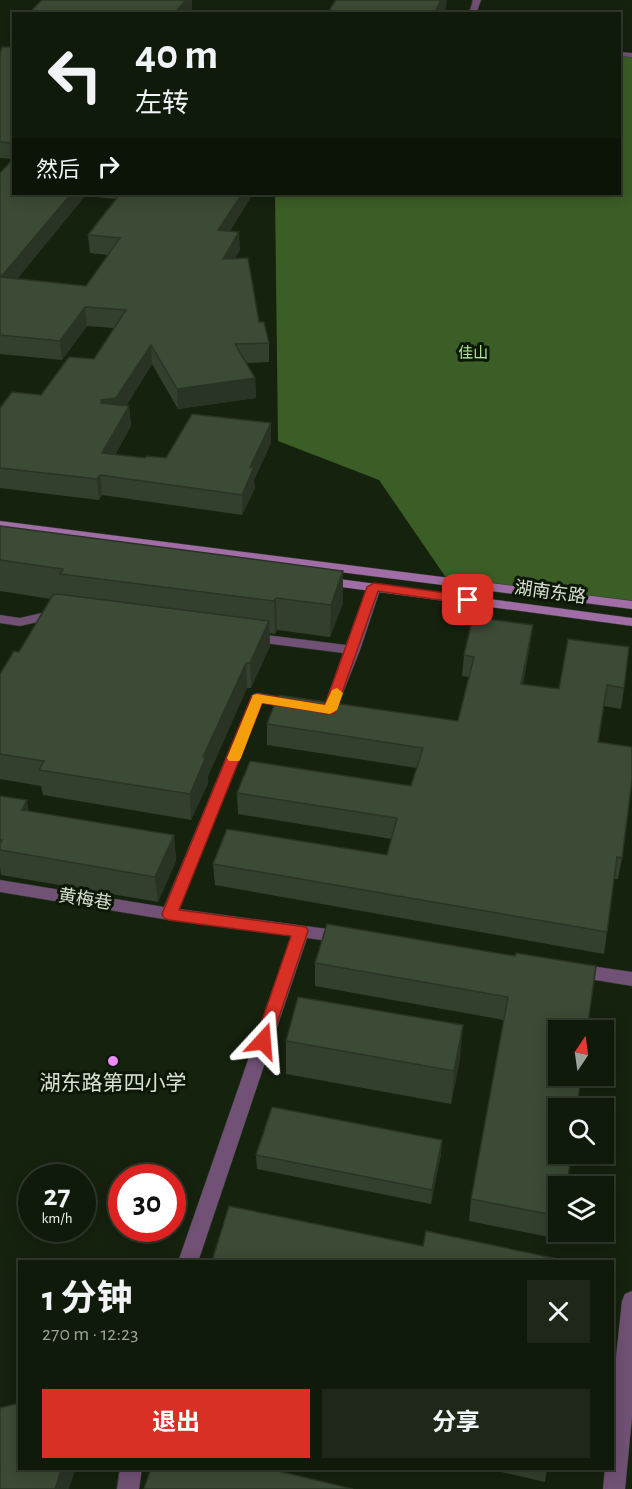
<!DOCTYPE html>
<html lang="zh">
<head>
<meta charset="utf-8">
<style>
	body { margin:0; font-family:"Alegreya Sans","Noto Sans SC",sans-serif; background:#1e2718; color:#f1f3f6; height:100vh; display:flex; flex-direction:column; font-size:22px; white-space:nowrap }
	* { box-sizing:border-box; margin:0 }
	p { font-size:20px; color:#9ca19c }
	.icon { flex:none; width:33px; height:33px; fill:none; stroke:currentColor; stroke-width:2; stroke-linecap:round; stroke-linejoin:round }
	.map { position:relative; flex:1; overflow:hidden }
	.details { position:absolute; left:18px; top:1260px; width:596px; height:210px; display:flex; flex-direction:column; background:#101a0a; border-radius:0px; box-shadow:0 3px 15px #0003,0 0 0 2px #30382b }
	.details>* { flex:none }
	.hud { position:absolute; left:12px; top:12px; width:609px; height:183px; border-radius:0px; box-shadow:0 3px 15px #0003,0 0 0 2px #30382b; background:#101a0a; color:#f1f3f6; overflow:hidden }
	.needle { width:39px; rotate:13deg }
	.buttons { position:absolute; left:548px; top:1020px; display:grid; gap:12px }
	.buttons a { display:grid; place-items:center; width:66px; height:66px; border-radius:0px; background:#101a0a; box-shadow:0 3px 15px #0003,0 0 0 2px #30382b; font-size:30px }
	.speed { position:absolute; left:18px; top:1164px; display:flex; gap:12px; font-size:30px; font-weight:700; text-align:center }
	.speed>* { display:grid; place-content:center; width:78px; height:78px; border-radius:50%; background:#101a0a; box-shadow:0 3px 15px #0003,0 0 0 2px #30382b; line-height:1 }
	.speed small { font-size:15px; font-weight:400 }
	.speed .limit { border:9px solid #d22; background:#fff; color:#111 }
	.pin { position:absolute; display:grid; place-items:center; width:51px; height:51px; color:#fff; margin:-26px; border-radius:12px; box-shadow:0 3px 9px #0006 }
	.me { position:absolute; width:66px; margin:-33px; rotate:19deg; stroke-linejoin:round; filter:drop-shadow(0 0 4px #0008) }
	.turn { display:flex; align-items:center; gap:21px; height:126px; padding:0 24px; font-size:27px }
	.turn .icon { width:78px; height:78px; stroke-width:2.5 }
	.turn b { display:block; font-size:42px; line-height:51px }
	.then { display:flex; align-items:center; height:57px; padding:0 24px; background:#0003; gap:12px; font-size:22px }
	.round { display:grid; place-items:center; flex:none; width:63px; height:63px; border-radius:0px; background:#1e2718 }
	.summary { display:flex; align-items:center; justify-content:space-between; height:102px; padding:0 24px }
	h1 { font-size:36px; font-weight:700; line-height:45px }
	.action { display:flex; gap:12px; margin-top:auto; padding:12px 24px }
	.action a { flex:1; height:69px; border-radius:0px; background:#d93025; color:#fff; font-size:24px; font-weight:700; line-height:69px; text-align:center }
	.action a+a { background:#1e2718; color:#f1f3f6 }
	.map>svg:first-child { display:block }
	.forest { fill:#3b5d26 }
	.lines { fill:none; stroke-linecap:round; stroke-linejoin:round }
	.minor-casing { stroke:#303d2a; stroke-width:1 }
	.tertiary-casing { stroke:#303d2a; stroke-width:1 }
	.secondary-casing { stroke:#303d2a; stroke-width:1 }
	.minor { fill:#715175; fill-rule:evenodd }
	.tertiary { fill:#715175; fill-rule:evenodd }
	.secondary { fill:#a16da7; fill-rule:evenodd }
	.wall { fill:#34402e; fill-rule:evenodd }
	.shaded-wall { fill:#2a3425 }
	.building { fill:#3c4b35; stroke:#2a3425; stroke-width:1.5 }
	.route { fill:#d93025; stroke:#8d1f18; stroke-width:1.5 }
	.slow { fill:#f59e0b }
	.poi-dot { fill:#ed8cfa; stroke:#0c1805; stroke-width:2 }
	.labels { text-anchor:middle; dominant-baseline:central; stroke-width:6; stroke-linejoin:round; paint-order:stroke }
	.far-park-label { font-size:15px; fill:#b3e997; stroke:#0c1805 }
	.street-label { font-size:18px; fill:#d7e0d3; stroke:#0c1805 }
	.near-poi-label { font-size:21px; fill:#d7e0d3; stroke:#0c1805 }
</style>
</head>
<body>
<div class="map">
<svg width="632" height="1489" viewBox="0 0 632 1489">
	<rect width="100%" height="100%" fill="#15220e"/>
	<polygon class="forest" points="620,54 632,55 632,605 449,582 379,480 278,441 275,194 620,194"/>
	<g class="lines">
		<defs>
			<g id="minor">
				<polygon points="473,0 481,0 476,14 469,14"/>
				<polygon points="374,583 381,587 360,650 335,713 330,715 262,703 179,909 342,931 348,932 351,937 348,942 342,943 307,938 198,1262 178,1262 291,936 169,920 0,892 0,880 164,907 252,695 257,693 325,704 343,653 249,641 242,637 249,633 346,645 367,587"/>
				<polygon points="59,609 64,610 66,613 64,616 20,626 0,623 0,615 20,618"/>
				<polygon points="577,964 632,972 632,986 571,976 568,971 571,966"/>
				<polygon points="120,1468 142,1468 139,1489 117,1489"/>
			</g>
			<g id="tertiary">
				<polygon points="620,52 632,53 632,57 620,56"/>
				<polygon points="632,1291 632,1417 625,1489 603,1489 605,1468 612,1468 612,1395 622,1301 625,1294"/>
			</g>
			<g id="secondary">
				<polygon points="0,521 632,601 632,609 0,529"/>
				<polygon points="324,577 632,618 632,626 319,584 317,581 319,578"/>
			</g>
		</defs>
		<use href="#minor" class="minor-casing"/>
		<use href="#tertiary" class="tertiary-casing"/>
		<use href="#secondary" class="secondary-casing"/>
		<use href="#minor" class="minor"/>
		<use href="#tertiary" class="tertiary"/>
		<use href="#secondary" class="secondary"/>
	</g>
	<g class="wall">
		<path d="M14,47V194H252V195L230,231L240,250L235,258L259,322L269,343V362L246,363L255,378L256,398L178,409L152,364L126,406H129L131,426L115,455L145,458H166L271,443L254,480L255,488L242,515L102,495L99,500L0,488V408L41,395L94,359L114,328L87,326L62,360L0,354V173L13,159L0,158V54ZM85,196L116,199L88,235L90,253L108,255L86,286L17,279Z"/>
		<polygon points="0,526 343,571 343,603 330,637 277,630 275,634 269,633 270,646 251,688 247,688 208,776 208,783 191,820 43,795 41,786 0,779 0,674 19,652 51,599 0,591"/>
		<polygon points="568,639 624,688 621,709 604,706 598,742 622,858 618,879 614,879 604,954 215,885 213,864 387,855 392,839 238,814 237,793 411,786 417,768 267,745 267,724 458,721 469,677 462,676 464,655 530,645 523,684 559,689"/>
		<polygon points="0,796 29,812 174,835 176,861 158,902 1,875 0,867"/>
		<polygon points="515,956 558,1186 558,1232 561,1232 559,1239 469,1221 471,1199 504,1020 315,986 315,963"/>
		<polygon points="286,1041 460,1059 451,1104 286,1074"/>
		<polygon points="442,1140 441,1154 431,1204 257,1169 256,1155"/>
		<polygon points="484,1468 547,1468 545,1482"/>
	</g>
	<g class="shaded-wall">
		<polygon points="181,0 192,0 192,9 188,14 177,10"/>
		<polygon points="441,0 447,0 446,8 444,14 434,14"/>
		<polygon points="71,194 85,194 85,196 3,296 1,277"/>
		<polygon points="242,194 252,194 252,195 219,248 218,230"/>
		<polygon points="239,232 240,250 223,277 223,259"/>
		<polygon points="85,307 87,326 62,360 60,341"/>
		<polygon points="151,345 152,364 118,418 103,420 101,400"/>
		<polygon points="255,378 256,398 178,409 177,389"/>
		<polygon points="129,406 131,426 104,473 102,453"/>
		<polygon points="271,423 271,443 254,480 255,488 242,515 242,495 250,467"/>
		<polygon points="100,475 102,495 99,500 97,479"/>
		<polygon points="343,571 343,603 330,637 331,605"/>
		<polygon points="276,598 277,630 275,634 274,601"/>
		<polygon points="269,621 270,646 251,688 250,663"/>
		<polygon points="533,625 530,645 519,705 521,684"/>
		<polygon points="246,663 247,688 208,776 208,783 191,820 190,794 203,757"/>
		<polygon points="27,800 31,826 22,810"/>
		<polygon points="174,835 176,861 158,902 155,877"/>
		<polygon points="463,1025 460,1059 451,1104 454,1071"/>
		<polygon points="442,1140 441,1154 431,1204 432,1190"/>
		<polygon points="62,1468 76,1468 69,1489 55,1489"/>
	</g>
	<g class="building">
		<polygon points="42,0 186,0 177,10 209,13 208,14 28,14"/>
		<polygon points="336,0 441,0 434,14 345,14 328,12"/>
		<polygon points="2,47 14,47 14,143 0,142 0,54"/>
		<polygon points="14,158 14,194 71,194 1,277 86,286 120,238 88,235 120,194 242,194 218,230 239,232 223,259 248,258 259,322 264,322 269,343 235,344 255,378 177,389 151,345 116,398 101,400 101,403 129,406 102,453 145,458 147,456 166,458 192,414 271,423 250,467 254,467 242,495 100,475 97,479 0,468 0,408 12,392 41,395 69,357 94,359 126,310 85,307 60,341 0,335 0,173"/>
		<polygon points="0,526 343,571 331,605 276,598 274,601 60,574 63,569 0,560"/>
		<polygon points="58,594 269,621 250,663 246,663 203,757 206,757 190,794 39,770 44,761 0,754 0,674 14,651 19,652 53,595"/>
		<polygon points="473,617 533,625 521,684 559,689 568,639 629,647 624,688 607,685 598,742 632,747 632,780 622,858 617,857 607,932 213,864 227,829 387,855 397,818 237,793 250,761 411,786 423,748 267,724 278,695 458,721 474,657 464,655"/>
		<polygon points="0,796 27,800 22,810 174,835 155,877 0,850 0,844 2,840 0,840"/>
		<polygon points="327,924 515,956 516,953 596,966 587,1030 558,1030 558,1076 581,1076 577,1108 558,1108 558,1154 571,1154 567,1186 558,1186 558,1216 471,1199 508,997 315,963"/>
		<polygon points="298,997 463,1025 454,1071 286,1041"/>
		<polygon points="272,1107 442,1140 432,1190 256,1155"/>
		<polygon points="229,1206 423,1246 426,1231 572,1262 212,1261"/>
		<polygon points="15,1404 20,1405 20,1468 62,1468 55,1489 0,1489 0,1408"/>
		<polygon points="151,1468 266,1468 353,1489 144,1489"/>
	</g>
	<polygon class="route" points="374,583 468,596 474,600 468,604 378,591 335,713 330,714 262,703 179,910 306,927 308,931 271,1041 269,1046 263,1048 257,1046 255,1041 291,936 169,920 164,918 162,914 251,698 257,694 325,705 367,587"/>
	<polygon class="slow" points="337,688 343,693 337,710 330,714 262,703 241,758 239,761 229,761 227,758 253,695 257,694 325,705 332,690"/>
	<circle class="poi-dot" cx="113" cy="1061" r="6"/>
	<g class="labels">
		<g class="far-park-label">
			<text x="473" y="353">佳山</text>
		</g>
		<g class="street-label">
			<text transform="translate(550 593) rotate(8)">湖南东路</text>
			<text transform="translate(85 900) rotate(9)">黄梅巷</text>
		</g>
		<g class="near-poi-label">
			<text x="113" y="1083">湖东路第四小学</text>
		</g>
	</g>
</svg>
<div class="buttons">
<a><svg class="needle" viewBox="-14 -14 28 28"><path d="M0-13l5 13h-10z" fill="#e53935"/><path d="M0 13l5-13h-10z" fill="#9ca19c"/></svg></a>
<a><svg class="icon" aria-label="search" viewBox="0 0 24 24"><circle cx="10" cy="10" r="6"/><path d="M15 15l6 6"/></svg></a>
<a><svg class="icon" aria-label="layers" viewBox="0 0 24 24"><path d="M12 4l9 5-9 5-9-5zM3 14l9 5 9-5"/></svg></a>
</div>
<div class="speed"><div>27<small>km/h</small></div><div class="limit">30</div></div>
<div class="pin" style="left:468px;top:600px;background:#d93025"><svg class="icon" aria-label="arrive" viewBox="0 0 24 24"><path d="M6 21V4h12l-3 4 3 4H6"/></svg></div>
<svg class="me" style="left:263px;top:1041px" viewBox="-20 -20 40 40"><path d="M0-17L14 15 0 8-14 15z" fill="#d93025" stroke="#fff" stroke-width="4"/></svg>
<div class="hud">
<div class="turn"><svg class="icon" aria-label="left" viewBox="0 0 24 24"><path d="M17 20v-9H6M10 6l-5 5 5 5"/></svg><div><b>40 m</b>左转</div></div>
<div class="then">然后<svg class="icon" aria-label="right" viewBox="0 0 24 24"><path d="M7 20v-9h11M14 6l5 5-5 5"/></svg></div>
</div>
<section class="details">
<div class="summary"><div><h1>1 分钟</h1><p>270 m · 12:23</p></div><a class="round"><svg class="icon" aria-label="close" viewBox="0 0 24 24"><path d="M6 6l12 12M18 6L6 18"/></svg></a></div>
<div class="action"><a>退出</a><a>分享</a></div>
</section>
</div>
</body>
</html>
